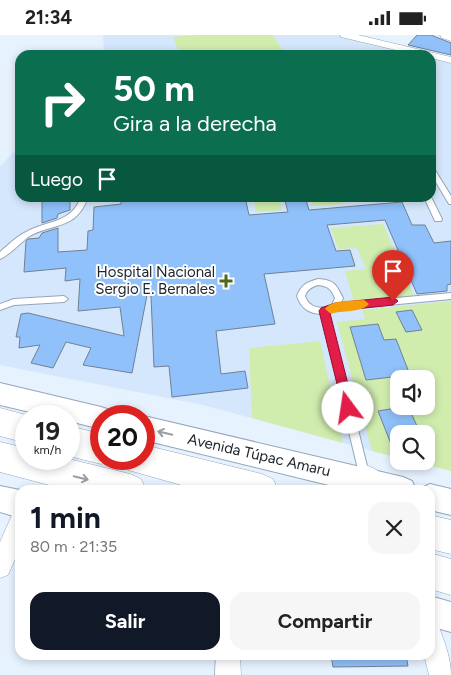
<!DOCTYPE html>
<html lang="es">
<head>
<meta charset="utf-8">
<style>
	body { margin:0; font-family:Figtree,sans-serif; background:#f6f6f6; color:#222; height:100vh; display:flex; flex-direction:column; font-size:19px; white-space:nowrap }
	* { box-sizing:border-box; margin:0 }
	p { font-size:16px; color:#767676 }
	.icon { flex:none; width:28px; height:28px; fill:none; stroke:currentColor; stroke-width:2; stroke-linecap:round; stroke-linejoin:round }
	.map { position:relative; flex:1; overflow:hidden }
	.sheet { position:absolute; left:15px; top:450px; width:420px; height:175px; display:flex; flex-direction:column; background:#fff; border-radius:15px; box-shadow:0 2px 8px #0003 }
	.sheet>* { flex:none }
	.guide { position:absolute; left:15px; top:15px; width:421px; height:152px; border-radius:15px; box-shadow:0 2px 8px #0003; background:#0b6e4f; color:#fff; overflow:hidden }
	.fabs { position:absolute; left:390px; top:335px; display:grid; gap:10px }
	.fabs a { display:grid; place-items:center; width:45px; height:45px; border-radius:10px; background:#fff; box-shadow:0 2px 8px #0003; font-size:25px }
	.speed { position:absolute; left:15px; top:370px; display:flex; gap:10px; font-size:25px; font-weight:700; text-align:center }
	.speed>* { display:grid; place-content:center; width:65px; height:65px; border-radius:50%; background:#fff; box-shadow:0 2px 8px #0003; line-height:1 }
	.speed small { font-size:12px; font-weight:400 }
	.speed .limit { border:8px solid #d22; background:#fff; color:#111 }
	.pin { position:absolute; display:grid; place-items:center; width:42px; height:42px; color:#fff; margin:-51px -21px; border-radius:50% 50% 50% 0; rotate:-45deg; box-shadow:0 0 5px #0007 }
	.pin .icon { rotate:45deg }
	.me { position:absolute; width:55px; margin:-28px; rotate:346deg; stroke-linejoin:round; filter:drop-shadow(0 0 4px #0008) }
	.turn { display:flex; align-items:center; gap:18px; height:105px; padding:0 15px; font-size:22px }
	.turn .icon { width:65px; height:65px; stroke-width:2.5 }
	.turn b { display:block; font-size:35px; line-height:42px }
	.then { display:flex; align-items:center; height:48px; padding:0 15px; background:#0003; gap:10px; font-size:19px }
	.round { display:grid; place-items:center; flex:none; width:52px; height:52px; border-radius:15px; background:#f6f6f6 }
	.headline { display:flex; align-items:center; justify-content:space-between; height:85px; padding:0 15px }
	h1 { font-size:30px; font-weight:700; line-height:38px; color:#111827 }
	.button { display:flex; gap:10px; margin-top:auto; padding:10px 15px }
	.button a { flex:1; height:58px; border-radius:15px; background:#111827; color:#fff; font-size:20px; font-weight:700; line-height:58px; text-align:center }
	.button a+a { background:#f6f6f6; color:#222 }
	.status { display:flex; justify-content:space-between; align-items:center; height:35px; padding:0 25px; background:#fff; direction:ltr }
	.status svg { height:14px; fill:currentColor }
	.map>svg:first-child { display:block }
	.built { fill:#d5e7fc; fill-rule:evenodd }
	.green { fill:#d0edae; fill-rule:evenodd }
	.building { fill:#90c1fa; stroke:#718193 }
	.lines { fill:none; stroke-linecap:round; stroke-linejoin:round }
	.service-casing { stroke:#95a6b9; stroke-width:2 }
	.minor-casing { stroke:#95a6b9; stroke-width:1 }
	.tertiary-casing { stroke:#95a6b9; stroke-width:2 }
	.primary-casing { stroke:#95a6b9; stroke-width:1 }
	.trunk-casing { stroke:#95a6b9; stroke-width:1 }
	.service { fill:#fff; fill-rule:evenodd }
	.minor { fill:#fff; fill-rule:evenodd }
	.tertiary { fill:#fff; fill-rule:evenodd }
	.primary { fill:#fff; fill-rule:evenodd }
	.trunk { fill:#fff; fill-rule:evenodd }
	.oneway { stroke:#9b9ea1 }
	.route { fill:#e11d48; stroke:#92132f }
	.slow { fill:#f59e0b }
	.poi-dot { fill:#4c691d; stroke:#fefefe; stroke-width:2 }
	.labels { text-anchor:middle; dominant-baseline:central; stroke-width:4; stroke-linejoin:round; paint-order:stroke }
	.poi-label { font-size:15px; fill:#20272e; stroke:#fefefe; text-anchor:end }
	.street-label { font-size:15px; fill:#20272e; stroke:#fefefe }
</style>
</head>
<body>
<div class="status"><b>21:34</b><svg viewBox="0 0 49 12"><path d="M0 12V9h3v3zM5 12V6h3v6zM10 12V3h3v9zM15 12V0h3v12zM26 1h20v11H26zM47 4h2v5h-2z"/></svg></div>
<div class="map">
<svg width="451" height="640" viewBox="0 0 451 640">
	<rect width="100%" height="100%" fill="#e7f2ff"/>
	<g class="built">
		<polygon points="103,0 336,0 422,20 104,20"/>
		<path d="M431,22L451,27V436L413,426H426V399H399V423L203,370L0,330V131L20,111V162H431ZM399,344H426V371H399Z"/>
	</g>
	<g class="green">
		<polygon points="196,0 273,0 286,20 180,20 173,2"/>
		<polygon points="253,163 279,163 282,175 256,177"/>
		<polygon points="311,163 341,163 343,169 313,171"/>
		<polygon points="383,189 414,261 354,267 345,236 366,234 357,213 338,214 331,193"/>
		<path d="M451,266V436L413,426H426V399H399V423L372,416L337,287L365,284L362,275ZM399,344H426V371H399Z"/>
		<polygon points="320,306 343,408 252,383 249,313"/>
	</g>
	<g class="building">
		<polygon points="417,0 431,0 451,8 451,20 408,10"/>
		<polygon points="57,162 57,165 70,164 70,175 58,179 57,183 42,188 42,164"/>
		<polygon points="121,162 245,162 249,180 288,177 284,162 305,162 309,175 402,167 412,190 425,190 434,208 451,206 451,249 447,250 447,256 417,259 385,185 327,190 336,216 350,215 355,231 264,239 275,289 216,296 221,339 245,336 248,353 172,362 169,331 154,332 151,261 147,260 132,338 83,330 91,313 66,307 53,333 31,328 40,310 19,313 20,302 16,302 21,279 28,278 124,301 120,272 78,276 80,244 65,246 66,233 24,237 26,206 28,204 39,203 42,198 58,193 58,217 87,215 88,196 93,195 94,172 121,169"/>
		<polygon points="412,275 422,295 406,297 396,277"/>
		<polygon points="378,289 384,305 396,304 410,340 366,345 350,292"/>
		<polygon points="408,371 417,391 399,394 393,414 378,376"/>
		<polygon points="331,620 406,620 408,631 333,632"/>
	</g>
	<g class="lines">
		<defs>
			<g id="service">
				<polygon points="431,131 433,132 451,161 451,169 449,169 431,139"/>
				<path d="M81,162H88C76,196 53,187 28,202C19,209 11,219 0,224V217C8,210 16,202 26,197C47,185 71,189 81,162Z"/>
				<polygon points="424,162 431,162 442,184 441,186 435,186"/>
				<path d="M318,244C334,245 336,249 343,263L341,268L451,258V264L336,275L329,278L370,443L369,447L365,448L361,447L360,443L321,279C308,278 301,273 297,261C301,250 307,247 318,244ZM318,250C328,251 331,254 335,263L332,270C321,275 309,273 305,261C307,255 311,252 318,250Z"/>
				<polygon points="64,261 68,264 64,267 14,270 0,275 0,269 14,264"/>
			</g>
			<g id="minor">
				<polygon points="340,0 358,0 451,22 451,28 431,23 431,20 417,20 341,2"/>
				<polygon points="20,477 20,513 8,540 0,543 0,507 12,480"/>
				<path d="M430,589L439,592C445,608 451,624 451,640H429L424,620H430Z"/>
				<polygon points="216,620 240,620 241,640 215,640"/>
			</g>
			<g id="tertiary">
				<polygon points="0,348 101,372 110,375 112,381 101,381 101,394 69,386 69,381 47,381 0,370"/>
				<polygon points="144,381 403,442 412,446 416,455 349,455 144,405"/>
				<polygon points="430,449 451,454 451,480 430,475 430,455 420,455 421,453"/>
				<polygon points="0,451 20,455 20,483 0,477"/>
				<polygon points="430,561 451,567 451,597 430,591"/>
			</g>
			<polygon id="primary" points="440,0 451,0 451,6 442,3"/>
			<g id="trunk">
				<polygon points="0,373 30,381 26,381 26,408 0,401"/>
				<polygon points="69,391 101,399 101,424 112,425 101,429 69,421"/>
				<polygon points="0,407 26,413 26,424 69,424 130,439 141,444 146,455 68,455 0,437"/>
				<polygon points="144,410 262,439 273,444 278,455 199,455 128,435 123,424 144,424"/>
				<polygon points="366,430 377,435 384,455 352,455 350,446 355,435"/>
				<polygon points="430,480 451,485 451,519 430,514"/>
				<polygon points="430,518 451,524 451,560 430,554"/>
			</g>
		</defs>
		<use href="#service" class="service-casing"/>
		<use href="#minor" class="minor-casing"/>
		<use href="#tertiary" class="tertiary-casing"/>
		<use href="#primary" class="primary-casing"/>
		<use href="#trunk" class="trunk-casing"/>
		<use href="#service" class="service"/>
		<use href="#minor" class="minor"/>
		<use href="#tertiary" class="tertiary"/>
		<use href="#primary" class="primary"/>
		<use href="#trunk" class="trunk"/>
	</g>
	<defs><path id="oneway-shaft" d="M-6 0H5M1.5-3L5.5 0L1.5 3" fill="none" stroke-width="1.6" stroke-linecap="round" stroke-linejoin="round" transform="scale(1.25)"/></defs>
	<g class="oneway">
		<use href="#oneway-shaft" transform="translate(165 398) rotate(-167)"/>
		<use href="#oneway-shaft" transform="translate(81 443) rotate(14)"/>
	</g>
	<polygon class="route" points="393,262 398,266 393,270 336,276 330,278 354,373 352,377 348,379 344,377 319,276 321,273 335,268"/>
	<path class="slow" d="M364,265L369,269C362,278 341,275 331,279L325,274C332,264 352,266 364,265Z"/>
	<path class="poi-dot" d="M223.5 238.5h5v5h5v5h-5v5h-5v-5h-5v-5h5z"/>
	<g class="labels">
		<g class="poi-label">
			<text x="215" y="237">Hospital Nacional<tspan x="215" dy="17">Sergio E. Bernales</tspan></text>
		</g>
		<g class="street-label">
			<text transform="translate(259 420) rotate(13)">Avenida Túpac Amaru</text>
		</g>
	</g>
</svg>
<div class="fabs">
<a><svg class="icon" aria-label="sound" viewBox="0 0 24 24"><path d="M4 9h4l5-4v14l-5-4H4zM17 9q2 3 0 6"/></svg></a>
<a><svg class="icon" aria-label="search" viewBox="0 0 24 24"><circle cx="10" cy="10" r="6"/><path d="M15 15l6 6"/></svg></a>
</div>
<div class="speed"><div>19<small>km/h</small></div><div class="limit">20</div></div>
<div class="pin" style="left:393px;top:266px;background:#d93025"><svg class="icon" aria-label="arrive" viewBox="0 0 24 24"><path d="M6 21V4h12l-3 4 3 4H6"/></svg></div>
<svg class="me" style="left:348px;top:373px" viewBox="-20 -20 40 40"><circle r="19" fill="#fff"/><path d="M0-13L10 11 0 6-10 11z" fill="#e11d48"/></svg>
<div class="guide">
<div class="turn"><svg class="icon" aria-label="right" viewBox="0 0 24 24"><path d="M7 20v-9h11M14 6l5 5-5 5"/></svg><div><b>50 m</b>Gira a la derecha</div></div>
<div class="then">Luego<svg class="icon" aria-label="arrive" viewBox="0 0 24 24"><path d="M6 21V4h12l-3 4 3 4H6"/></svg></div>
</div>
<section class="sheet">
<div class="headline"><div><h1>1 min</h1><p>80 m · 21:35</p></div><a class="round"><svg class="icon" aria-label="close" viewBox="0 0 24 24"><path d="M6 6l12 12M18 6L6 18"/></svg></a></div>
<div class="button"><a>Salir</a><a>Compartir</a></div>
</section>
</div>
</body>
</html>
